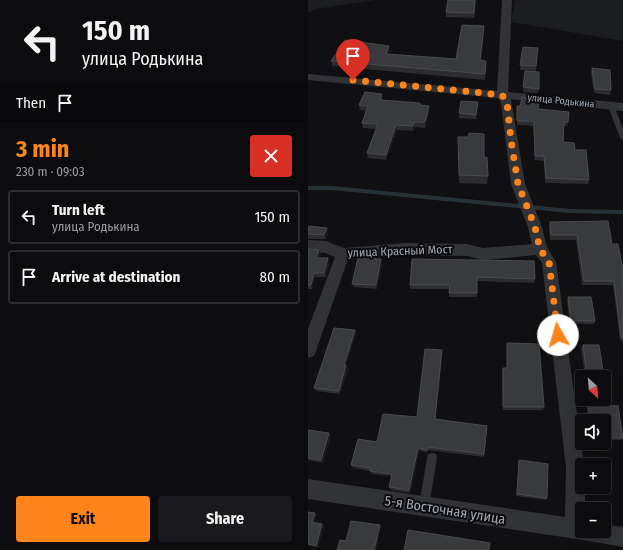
<!DOCTYPE html>
<html lang="en">
<head>
<meta charset="utf-8">
<style>
	body { margin:0; font-family:"Fira Sans Condensed",sans-serif; background:#1a1a1c; color:#f1f3f6; height:100vh; display:flex; flex-direction:column; font-size:15px; white-space:nowrap }
	* { box-sizing:border-box; margin:0 }
	p { font-size:13px; color:#9a9b9e }
	.icon { flex:none; width:22px; height:22px; fill:none; stroke:currentColor; stroke-width:2; stroke-linecap:round; stroke-linejoin:round }
	.map { position:relative; flex:1; overflow:hidden }
	.panel { display:flex; flex-direction:column; background:#0c0c0e; width:308px }
	.panel>* { flex:none }
	.banner { background:#0c0c0e; color:#f1f3f6; overflow:hidden }
	.needle { width:26px; rotate:154deg }
	.tools { position:absolute; left:267px; top:370px; display:grid; gap:8px }
	.tools a { display:grid; place-items:center; width:36px; height:36px; border-radius:4px; background:#0c0c0e; box-shadow:0 4px 16px #0002,0 0 0 1px #2c2c2e; font-size:20px }
	.pin { position:absolute; display:grid; place-items:center; width:34px; height:34px; color:#fff; margin:-41px -17px; border-radius:50% 50% 50% 0; rotate:-45deg; box-shadow:0 0 4px #0007 }
	.pin .icon { rotate:45deg }
	.me { position:absolute; width:44px; margin:-22px; rotate:353deg; stroke-linejoin:round; filter:drop-shadow(0 0 3px #0008) }
	.turn { display:flex; align-items:center; gap:14px; height:84px; padding:0 16px; font-size:18px }
	.turn .icon { width:52px; height:52px; stroke-width:2.5 }
	.turn b { display:block; font-size:28px; line-height:34px }
	.then { display:flex; align-items:center; height:38px; padding:0 16px; background:#0003; gap:8px; font-size:15px }
	.round { display:grid; place-items:center; flex:none; width:42px; height:42px; border-radius:4px; background:#1a1a1c }
	.overview { display:flex; align-items:center; justify-content:space-between; height:68px; padding:0 16px }
	h1 { font-size:24px; font-weight:700; line-height:30px; color:#ff851b }
	.primary-button { display:flex; gap:8px; margin-top:auto; padding:8px 16px }
	.primary-button a { flex:1; height:46px; border-radius:4px; background:#ff851b; color:#111; font-size:16px; font-weight:700; line-height:46px; text-align:center }
	.primary-button a+a { background:#1a1a1c; color:#f1f3f6 }
	ul { padding:0; list-style:none }
	li { display:flex; align-items:center; gap:12px; height:54px; margin:0 8px 6px; padding:0 8px; border:2px solid #2c2c2e; border-radius:4px }
	li div { flex:1 }
	li b { display:block; font-size:15px }
	li em { font-style:normal }
	main { display:flex; flex:1; min-height:0 }
	.map>svg:first-child { display:block }
	.built { fill:#1c1d1f }
	.lines { fill:none; stroke-linecap:round; stroke-linejoin:round }
	.stream { fill:#263236; fill-rule:evenodd }
	.service { fill:#313337; fill-rule:evenodd }
	.minor { fill:#313337; fill-rule:evenodd }
	.wall { fill:#2c2c30 }
	.shaded-wall { fill:#1b1b1e }
	.building { fill:#383a3e; stroke:#484c51 }
	.route { stroke:#ff851b; stroke-width:7; stroke-dasharray:0 12.6 }
	.labels { text-anchor:middle; dominant-baseline:central; stroke-width:4; stroke-linejoin:round; paint-order:stroke }
	.far-street-label { font-size:10px; fill:#a0aab4; stroke:#0b0b0d }
	.street-label { font-size:12px; fill:#a0aab4; stroke:#0b0b0d }
	.near-street-label { font-size:14px; fill:#a0aab4; stroke:#0b0b0d }
</style>
</head>
<body>
<main>
<section class="panel">
<div class="banner">
<div class="turn"><svg class="icon" aria-label="left" viewBox="0 0 24 24"><path d="M17 20v-9H6M10 6l-5 5 5 5"/></svg><div><b>150 m</b>улица Родькина</div></div>
<div class="then">Then<svg class="icon" aria-label="arrive" viewBox="0 0 24 24"><path d="M6 21V4h12l-3 4 3 4H6"/></svg></div>
</div>
<div class="overview"><div><h1>3 min</h1><p>230 m · 09:03</p></div><a class="round" style="background:#d93025;color:#fff"><svg class="icon" aria-label="close" viewBox="0 0 24 24"><path d="M6 6l12 12M18 6L6 18"/></svg></a></div>
<ul>
<li><svg class="icon" aria-label="left" viewBox="0 0 24 24"><path d="M17 20v-9H6M10 6l-5 5 5 5"/></svg><div><b>Turn left</b><p>улица Родькина</p></div><em>150 m</em></li>
<li><svg class="icon" aria-label="arrive" viewBox="0 0 24 24"><path d="M6 21V4h12l-3 4 3 4H6"/></svg><div><b>Arrive at destination</b></div><em>80 m</em></li>
</ul>
<div class="primary-button"><a>Exit</a><a>Share</a></div>
</section>
<div class="map">
<svg width="315" height="550" viewBox="0 0 315 550">
	<rect width="100%" height="100%" fill="#101012"/>
	<g class="built">
		<polygon points="0,0 67,0 8,9 0,13"/>
		<polygon points="207,0 315,0 315,41 203,22"/>
	</g>
	<g class="lines">
		<polygon class="stream" points="0,186 24,186 262,209 315,210 315,214 262,213 24,190 0,190"/>
		<g class="service">
			<polygon points="303,104 306,106 315,129 315,140 312,138 300,106"/>
			<polygon points="124,453 128,454 129,458 121,506 120,510 116,511 112,510 111,506 119,458 120,454"/>
		</g>
		<polygon class="minor" points="194,0 204,0 200,92 315,103 315,111 203,99 217,184 234,227 239,247 248,262 276,465 274,465 274,487 277,487 277,509 274,509 274,531 296,531 296,524 315,527 315,547 275,540 0,499 0,479 257,517 258,468 234,263 228,255 175,260 159,256 97,255 40,259 8,351 6,356 0,358 0,329 27,257 17,253 0,252 0,240 18,241 36,248 97,243 159,244 175,248 224,244 220,227 203,184 193,102 190,98 0,80 0,74 189,91"/>
	</g>
	<g class="wall">
		<polygon points="168,0 166,18 138,17 138,12"/>
		<polygon points="176,32 173,60 178,61 177,80 24,66 23,61 82,51 80,54 148,59"/>
		<polygon points="215,47 230,48 228,71 212,70"/>
		<polygon points="284,68 303,90 302,95 286,93 283,73"/>
		<polygon points="217,71 231,89 230,93 215,92"/>
		<polygon points="74,94 74,100 112,103 112,105 121,111 117,128 107,127 105,131 89,130 78,160 60,158 59,153 68,129 55,128 54,123 59,111 52,110 51,105"/>
		<polygon points="170,102 168,119 151,118 151,113"/>
		<polygon points="209,106 230,109 260,122 259,126 256,126 255,142 267,150 281,180 280,184 237,183 236,161 227,160 225,126 209,125"/>
		<polygon points="150,137 176,158 180,176 179,184 151,183"/>
		<polygon points="242,222 304,244 315,270 315,341 312,340 305,285 274,285 268,240 242,240 241,226"/>
		<polygon points="0,229 21,232 18,239 0,239"/>
		<polygon points="0,249 11,250 13,254 11,258 21,262 18,277 7,277 4,289 0,289"/>
		<polygon points="73,259 74,263 69,289 46,287 44,284"/>
		<polygon points="104,259 227,279 226,283 169,281 169,297 141,297 141,289 102,289 102,285"/>
		<polygon points="260,297 287,321 286,324 262,324 259,301"/>
		<polygon points="47,330 48,334 38,365 40,369 32,394 8,391 6,388"/>
		<polygon points="199,343 236,407 235,410 195,410 194,371 195,368 199,368"/>
		<polygon points="275,345 296,377 277,377 273,348"/>
		<polygon points="134,350 134,354 127,419 179,426 176,457 120,450 119,452 111,451 102,493 83,490 81,487 84,476 64,474 62,471 45,468 43,465 69,442 109,417"/>
		<polygon points="280,405 315,435 315,438 313,440 296,440 296,421 280,421 279,408"/>
		<polygon points="0,430 23,436 15,463 0,460"/>
		<polygon points="211,460 239,498 238,500 208,496 211,463"/>
		<polygon points="0,512 7,513 9,515 6,523 16,526 10,547 0,545"/>
	</g>
	<g class="shaded-wall">
		<polygon points="176,26 176,32 172,66 172,60"/>
		<polygon points="81,46 82,51 78,59 78,54"/>
		<polygon points="74,94 75,99 72,105 72,100"/>
		<polygon points="121,106 121,111 117,128 117,122"/>
		<polygon points="106,122 107,127 105,131 105,126"/>
		<polygon points="88,125 89,130 78,160 78,155"/>
		<polygon points="19,228 21,232 18,239 16,235"/>
		<polygon points="11,250 13,254 10,262 8,258"/>
		<polygon points="20,258 21,262 18,277 16,273"/>
		<polygon points="73,259 74,263 69,289 68,285"/>
		<polygon points="6,273 7,277 4,289 3,285"/>
		<polygon points="47,330 48,334 37,368 36,365"/>
		<polygon points="134,350 134,354 127,422 127,419"/>
		<polygon points="38,365 40,369 32,394 31,391"/>
		<polygon points="21,433 23,436 15,463 13,460"/>
		<polygon points="110,448 111,451 102,493 101,490"/>
		<polygon points="7,513 9,515 6,524 4,522"/>
		<polygon points="14,524 16,526 10,547 8,546"/>
		<polygon points="72,525 73,527 68,550 66,550"/>
	</g>
	<g class="building">
		<polygon points="140,0 167,0 166,13 138,12"/>
		<polygon points="154,25 176,26 172,60 178,61 177,74 23,61 37,40 81,46 78,54 148,59"/>
		<polygon points="215,47 230,48 228,66 212,65"/>
		<polygon points="284,68 302,70 303,90 287,89"/>
		<polygon points="217,71 231,72 231,89 215,87"/>
		<polygon points="57,92 74,94 72,100 112,103 112,105 121,106 117,122 106,122 105,126 88,125 78,155 59,153 70,124 54,123 60,106 51,105"/>
		<polygon points="214,97 231,99 230,109 261,112 260,122 256,122 255,142 266,143 267,150 278,150 281,180 238,178 236,156 227,156 226,121 209,121 209,106 212,106"/>
		<polygon points="153,101 170,102 168,115 151,113"/>
		<polygon points="161,133 176,134 176,158 179,157 180,176 151,175 150,137 160,137"/>
		<polygon points="300,221 304,244 310,244 315,270 315,337 313,337 306,281 276,281 269,235 243,235 242,222"/>
		<polygon points="1,226 19,228 16,235 0,234 0,229"/>
		<polygon points="0,249 11,250 8,258 20,258 16,273 6,273 3,285 0,285"/>
		<polygon points="50,258 73,259 68,285 44,284"/>
		<polygon points="104,259 226,261 227,279 169,277 169,293 141,293 142,285 102,285"/>
		<polygon points="260,297 283,297 287,321 263,321"/>
		<polygon points="26,328 47,330 36,365 38,365 31,391 6,388"/>
		<polygon points="199,343 231,344 236,407 195,407 195,368 199,368"/>
		<polygon points="275,345 291,345 296,377 279,377"/>
		<polygon points="117,349 134,350 127,419 179,426 176,454 119,447 119,450 110,448 101,490 81,487 84,474 62,471 63,468 43,465 50,439 69,442 75,414 109,417"/>
		<polygon points="280,405 310,406 315,438 296,437 296,421 282,421"/>
		<polygon points="0,430 21,433 13,460 0,458"/>
		<polygon points="211,460 240,464 239,498 209,494"/>
		<polygon points="0,512 7,513 4,522 14,524 8,546 0,544"/>
		<polygon points="43,521 72,525 66,550 29,550 32,540 38,541"/>
		<polygon points="100,530 182,543 181,550 96,550"/>
	</g>
	<g class="lines">
		<polyline class="route" points="45,80 194,95 199,102 203,140 210,184 227,227 232,249 241,262 250,335"/>
	</g>
	<g class="labels">
		<g class="far-street-label">
			<text transform="translate(253 101) rotate(6)">улица Родькина</text>
		</g>
		<g class="street-label">
			<text transform="translate(92 251) rotate(-2)">улица Красный Мост</text>
		</g>
		<g class="near-street-label">
			<text transform="translate(137 510) rotate(9)">5-я Восточная улица</text>
		</g>
	</g>
</svg>
<div class="tools">
<a><svg class="needle" viewBox="-14 -14 28 28"><path d="M0-13l5 13h-10z" fill="#e53935"/><path d="M0 13l5-13h-10z" fill="#9a9b9e"/></svg></a>
<a><svg class="icon" aria-label="sound" viewBox="0 0 24 24"><path d="M4 9h4l5-4v14l-5-4H4zM17 9q2 3 0 6"/></svg></a>
<a>+</a>
<a>−</a>
</div>
<div class="pin" style="left:45px;top:80px;background:#d93025"><svg class="icon" aria-label="arrive" viewBox="0 0 24 24"><path d="M6 21V4h12l-3 4 3 4H6"/></svg></div>
<svg class="me" style="left:250px;top:335px" viewBox="-20 -20 40 40"><circle r="19" fill="#fff"/><path d="M0-13L10 11 0 6-10 11z" fill="#ff851b"/></svg>
</div>
</main>
</body>
</html>
